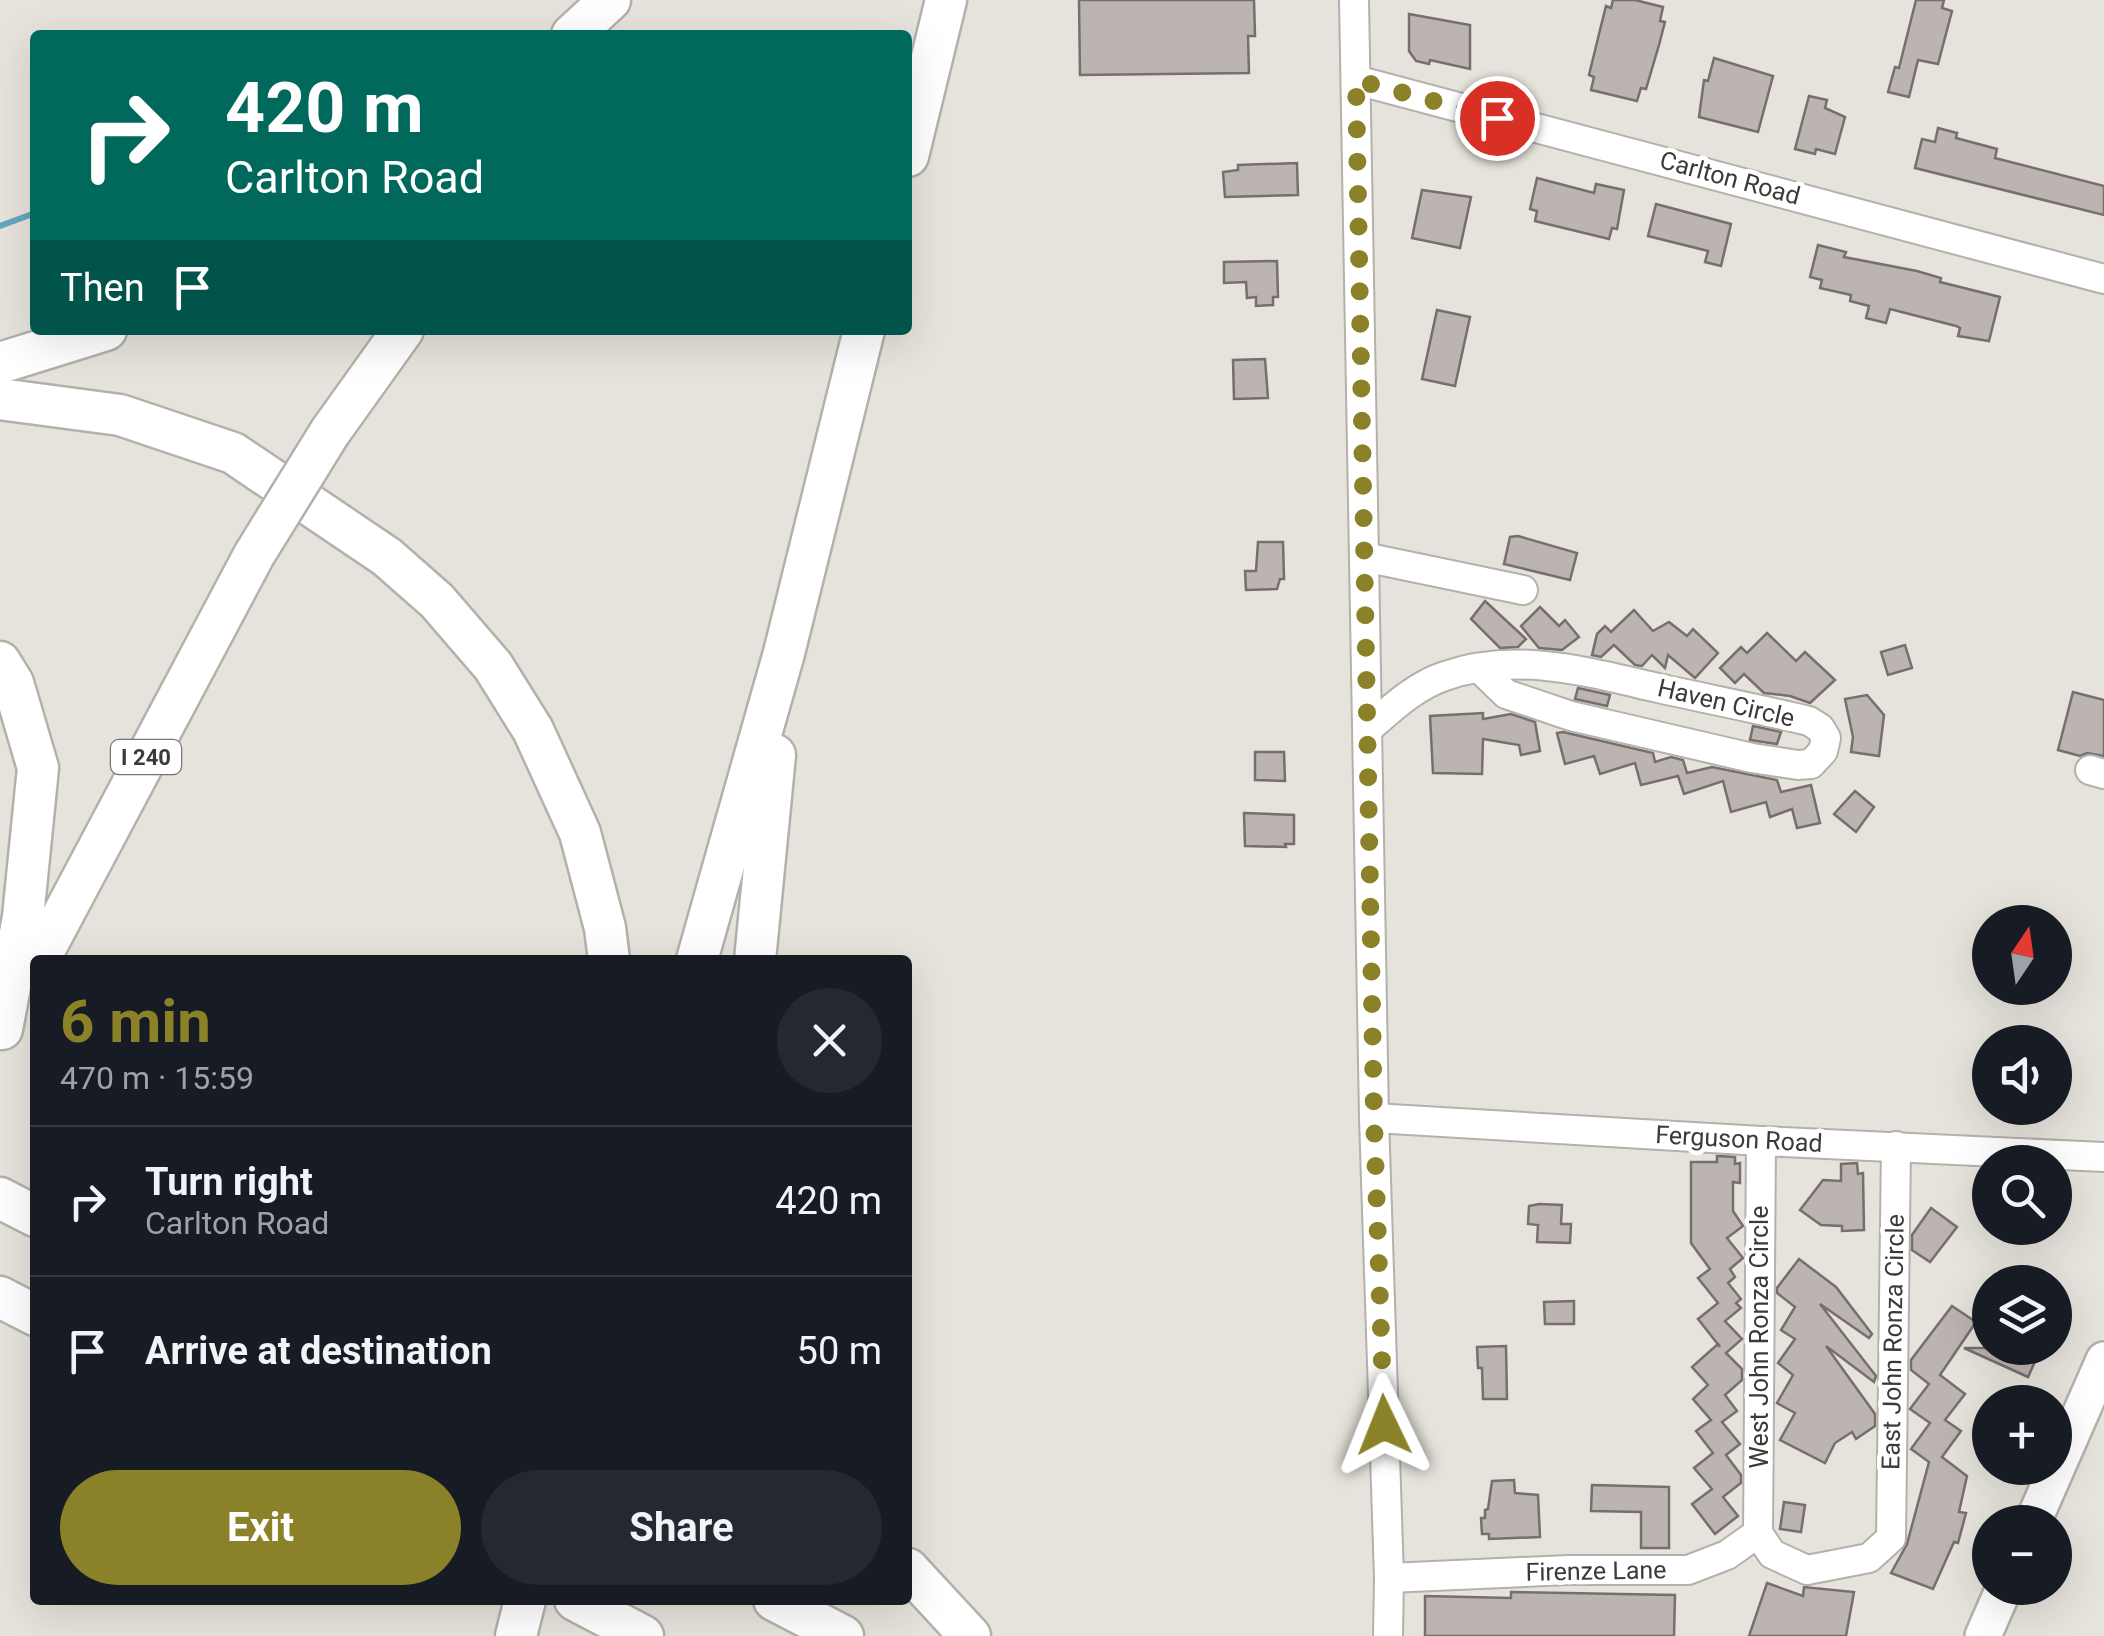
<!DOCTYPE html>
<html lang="en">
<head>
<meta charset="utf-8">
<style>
	body { margin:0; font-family:Roboto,sans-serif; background:#242831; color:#f1f3f6; height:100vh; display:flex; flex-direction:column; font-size:38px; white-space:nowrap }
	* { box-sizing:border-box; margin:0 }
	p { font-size:32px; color:#9ea1a6 }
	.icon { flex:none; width:55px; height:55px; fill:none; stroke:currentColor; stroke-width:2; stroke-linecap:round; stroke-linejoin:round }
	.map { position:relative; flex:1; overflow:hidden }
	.panel { position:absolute; left:30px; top:955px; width:882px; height:650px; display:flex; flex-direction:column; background:#171b24; border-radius:10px; box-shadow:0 10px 40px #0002 }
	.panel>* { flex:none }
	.banner { position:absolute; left:30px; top:30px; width:882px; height:305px; border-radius:10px; box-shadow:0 10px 40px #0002; background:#00695c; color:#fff; overflow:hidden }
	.needle { width:65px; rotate:13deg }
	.controls { position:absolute; left:1972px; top:905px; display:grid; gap:20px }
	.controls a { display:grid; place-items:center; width:100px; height:100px; border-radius:50%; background:#171b24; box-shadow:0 10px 40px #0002; font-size:50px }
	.pin { position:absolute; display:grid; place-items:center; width:85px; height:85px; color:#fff; margin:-42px; border:5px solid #fff; border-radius:50%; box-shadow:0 2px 10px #0007 }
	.me { position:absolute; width:110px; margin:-55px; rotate:358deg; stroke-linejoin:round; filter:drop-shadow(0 0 8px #0008) }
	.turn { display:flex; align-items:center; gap:35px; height:210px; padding:0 30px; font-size:45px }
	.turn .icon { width:130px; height:130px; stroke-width:2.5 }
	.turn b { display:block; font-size:70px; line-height:85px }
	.then { display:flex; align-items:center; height:95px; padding:0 30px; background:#0003; gap:20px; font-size:38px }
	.round { display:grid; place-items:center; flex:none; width:105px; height:105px; border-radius:52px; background:#242831 }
	.head { display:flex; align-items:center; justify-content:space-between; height:170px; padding:0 30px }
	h1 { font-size:60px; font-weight:700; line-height:75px; color:#8b8128 }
	.primary-button { display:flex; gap:20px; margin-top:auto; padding:20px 30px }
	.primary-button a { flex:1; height:115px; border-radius:60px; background:#8b8128; color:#fff; font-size:40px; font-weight:700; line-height:115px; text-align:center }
	.primary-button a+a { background:#242831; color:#f1f3f6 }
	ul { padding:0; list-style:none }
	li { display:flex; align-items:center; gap:30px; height:150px; padding:0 30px; border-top:2px solid #363941 }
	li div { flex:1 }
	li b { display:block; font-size:38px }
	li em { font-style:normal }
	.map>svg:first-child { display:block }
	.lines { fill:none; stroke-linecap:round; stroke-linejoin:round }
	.stream { stroke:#65a5c1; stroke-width:6 }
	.building { fill:#bcb4b1; stroke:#766f6d; stroke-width:2.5 }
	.minor-casing { stroke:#b4b1aa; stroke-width:32 }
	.major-casing { stroke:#b4b1aa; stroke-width:40 }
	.highway-casing { stroke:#b4b1aa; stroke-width:45 }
	.minor { stroke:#fff; stroke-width:28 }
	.major { stroke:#fff; stroke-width:35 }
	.highway { stroke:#fff; stroke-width:40 }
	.highway-bridge-casing { stroke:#b4b1aa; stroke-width:45; stroke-linecap:butt }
	.highway-bridge { stroke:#fff; stroke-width:40 }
	.route { stroke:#8b8128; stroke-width:18; stroke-dasharray:0 32.4 }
	.labels { text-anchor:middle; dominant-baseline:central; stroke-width:9; stroke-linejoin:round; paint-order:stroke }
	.shield { fill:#fff; stroke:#767574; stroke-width:2.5 }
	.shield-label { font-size:22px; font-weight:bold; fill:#3b3a38 }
	.street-label { font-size:25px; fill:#3b3a38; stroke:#fff }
</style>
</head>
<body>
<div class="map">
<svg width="2104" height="1636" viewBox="0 0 2104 1636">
	<rect width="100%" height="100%" fill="#e6e3dc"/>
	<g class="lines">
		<g class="stream">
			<polyline points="523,35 524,34"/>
			<polyline points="0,226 35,213"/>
		</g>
	</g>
	<g class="building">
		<polygon points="1079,0 1254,0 1255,36 1248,36 1249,73 1080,75"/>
		<polygon points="1613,0 1635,0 1663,7 1660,21 1665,22 1659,45 1646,89 1641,88 1637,101 1591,90 1594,77 1589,75 1600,30 1606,6 1611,8"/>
		<polygon points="1916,0 1944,0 1942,8 1952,11 1938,64 1918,60 1909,97 1888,92 1895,67 1899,68"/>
		<polygon points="1409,14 1470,25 1470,69 1430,60 1429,64 1416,61 1409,51"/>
		<polygon points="1714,58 1773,76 1758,132 1699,117 1704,80 1708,81"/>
		<polygon points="1809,96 1827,100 1825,108 1845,117 1835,154 1816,149 1815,154 1795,149"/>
		<polygon points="1938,128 1957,133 1956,138 1997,149 1995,158 2104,186 2104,215 1915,168 1922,139 1935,142"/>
		<polygon points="1297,163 1298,195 1225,197 1223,172 1238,170 1238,165"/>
		<polygon points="1537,178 1594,193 1596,184 1624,190 1617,229 1612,228 1609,239 1535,221 1537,211 1530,209"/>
		<polygon points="1422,190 1471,197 1460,248 1412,238"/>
		<polygon points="1656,204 1731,224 1721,266 1705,262 1708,251 1648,236"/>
		<polygon points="1818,245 1846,252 1844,257 1917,271 1941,278 1940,282 2000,297 1989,341 1958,336 1960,328 1956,326 1890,309 1886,323 1866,318 1869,306 1850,301 1851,295 1820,288 1822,280 1810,277"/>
		<polygon points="1277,261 1278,297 1273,297 1273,305 1256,306 1256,297 1247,298 1246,282 1224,283 1224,262"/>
		<polygon points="1437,310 1470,317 1455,386 1422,379"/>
		<polygon points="1265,359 1268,398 1234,399 1233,360"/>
		<polygon points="1518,536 1577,553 1570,580 1504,564 1510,537"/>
		<polygon points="1258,542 1283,542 1284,579 1280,579 1277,589 1246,590 1245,571 1256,571"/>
		<polygon points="1485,601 1526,639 1518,647 1500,648 1471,619"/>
		<polygon points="1540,607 1559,626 1565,620 1579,637 1562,650 1539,648 1521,626"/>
		<polygon points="1634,610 1653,631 1669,622 1687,636 1693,629 1718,653 1695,678 1668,655 1665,668 1652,655 1642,666 1635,665 1614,645 1601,657 1592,655 1597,634 1605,626 1611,632"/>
		<polygon points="1767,633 1796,661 1805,652 1835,680 1810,703 1790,696 1764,693 1744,674 1735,683 1720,668 1741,647 1747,653"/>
		<polygon points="1905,645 1912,668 1888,675 1881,652"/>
		<polygon points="1578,688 1610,695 1607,706 1575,699"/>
		<polygon points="2073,692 2104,700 2104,756 2087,753 2080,756 2058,750"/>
		<polygon points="1867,695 1884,715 1879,756 1851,752 1853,737 1845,699"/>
		<polygon points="1483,713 1483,719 1511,714 1535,722 1540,751 1521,755 1519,745 1483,739 1482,774 1433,773 1430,716"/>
		<polygon points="1753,726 1781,732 1777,744 1750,740"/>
		<polygon points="1563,732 1653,753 1655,762 1671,757 1683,760 1687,773 1712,767 1777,780 1781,792 1811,785 1820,823 1797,828 1792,809 1770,817 1766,802 1731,812 1723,781 1684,794 1678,776 1641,785 1635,763 1600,774 1594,756 1565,764 1557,733"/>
		<polygon points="1255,752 1284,752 1285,781 1255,780"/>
		<polygon points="1855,791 1874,807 1856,832 1834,814"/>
		<polygon points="1244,813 1294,815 1294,844 1285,844 1286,847 1245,846"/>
		<polygon points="1717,1156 1735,1157 1735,1164 1740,1163 1740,1183 1733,1182 1733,1211 1743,1226 1727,1238 1743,1258 1730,1269 1735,1277 1728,1283 1741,1299 1736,1303 1741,1308 1725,1321 1742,1339 1726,1353 1742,1369 1742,1380 1725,1395 1737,1411 1722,1422 1740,1444 1726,1455 1741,1475 1741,1483 1723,1497 1738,1516 1715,1534 1692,1504 1712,1489 1694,1468 1713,1453 1696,1431 1711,1420 1693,1399 1708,1385 1692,1367 1718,1344 1720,1347 1698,1319 1718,1303 1698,1278 1710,1269 1691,1243 1691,1162 1717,1162"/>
		<polygon points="1857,1163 1858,1174 1863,1173 1864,1230 1842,1231 1842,1226 1821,1225 1800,1210 1823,1180 1841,1181 1841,1164"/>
		<polygon points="1539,1204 1562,1205 1561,1224 1571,1224 1570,1243 1537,1242 1538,1225 1528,1224 1529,1206"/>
		<polygon points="1931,1208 1957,1227 1930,1262 1912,1250 1912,1235"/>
		<polygon points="1799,1259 1836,1287 1872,1334 1869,1338 1820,1304 1876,1376 1874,1382 1826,1346 1875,1414 1875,1426 1856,1439 1852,1432 1835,1443 1825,1463 1780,1440 1795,1413 1777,1403 1793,1375 1778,1363 1795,1339 1781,1330 1795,1307 1777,1293 1777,1288"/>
		<polygon points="1574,1301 1574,1324 1545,1324 1544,1302"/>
		<polygon points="1952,1306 1976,1322 1940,1375 1965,1394 1945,1420 1961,1431 1942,1457 1967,1476 1959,1512 1966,1513 1958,1543 1954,1542 1933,1589 1891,1573 1907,1544 1929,1462 1911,1449 1930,1423 1910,1409 1929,1384 1911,1370 1911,1360"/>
		<polygon points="1506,1346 1507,1399 1483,1399 1482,1368 1478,1368 1477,1347"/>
		<polygon points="1964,1348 2041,1348 2028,1377"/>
		<polygon points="1514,1480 1515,1493 1538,1495 1540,1537 1489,1539 1489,1534 1482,1534 1481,1518 1485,1518 1485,1510 1488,1509 1492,1481"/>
		<polygon points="1592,1485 1669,1487 1669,1548 1641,1548 1641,1512 1591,1511"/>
		<polygon points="1784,1502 1805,1505 1801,1532 1780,1529"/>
		<polygon points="1767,1583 1803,1596 1804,1587 1854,1592 1846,1636 1749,1636"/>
		<polygon points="1511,1592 1675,1595 1674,1636 1425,1636 1425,1596 1511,1598"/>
	</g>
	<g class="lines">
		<defs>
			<g id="minor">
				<polyline points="1354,0 1374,1118 1389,1578 1388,1636"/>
				<polyline points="1356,80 2104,279"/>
				<polyline points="1364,557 1523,590"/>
				<path d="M1369,728C1392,708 1415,686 1445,676C1516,651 1588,672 1658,688C1708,699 1759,709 1809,721L1820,728L1826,738L1823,751L1811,764L1798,765L1752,758L1571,716L1506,694L1479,668"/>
				<polyline points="2090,770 2104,774"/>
				<polyline points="1374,1118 1761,1141 2104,1157"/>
				<polyline points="1758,1533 1761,1141"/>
				<polyline points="1389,1578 1568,1570 1688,1570 1727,1555 1758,1533 1772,1554 1807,1570 1869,1558 1891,1538 1896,1146"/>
			</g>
			<g id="major">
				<polyline points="2033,1522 2104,1360"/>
				<polyline points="1983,1636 2004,1588"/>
			</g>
			<g id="highway">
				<polyline points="572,35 610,0"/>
				<polyline points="908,156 946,0"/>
				<polyline points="0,363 106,330"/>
				<polyline points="0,399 120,415 233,453 387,557 437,601 493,666 533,730 580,833 605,928 609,960"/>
				<polyline points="330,432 403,330"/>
				<polyline points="0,662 13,683 38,768 23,917 2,1029"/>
				<polyline points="39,960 254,555"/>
				<polyline points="697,960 784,653 864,330"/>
				<polyline points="755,960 775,755"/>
				<polyline points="0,1198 35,1216"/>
				<polyline points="0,1297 35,1315"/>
				<polyline points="908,1569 970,1636"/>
				<polyline points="575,1600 643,1636"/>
				<polyline points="774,1600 843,1636"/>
				<polyline points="516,1636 525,1600"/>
			</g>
		</defs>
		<use href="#minor" class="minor-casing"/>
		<use href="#major" class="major-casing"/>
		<use href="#highway" class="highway-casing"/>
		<use href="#minor" class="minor"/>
		<use href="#major" class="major"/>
		<use href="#highway" class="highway"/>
		<defs>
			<polyline id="highway-bridge" points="254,555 330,432"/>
		</defs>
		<use href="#highway-bridge" class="highway-bridge-casing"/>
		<use href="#highway-bridge" class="highway-bridge"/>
	</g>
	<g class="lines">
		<polyline class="route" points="1384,1425 1374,1118 1356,80 1497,118"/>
	</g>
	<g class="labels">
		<rect class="shield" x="111" y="740" width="70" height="34" rx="8"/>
		<g class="shield-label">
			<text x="146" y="757">I 240</text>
		</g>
		<g class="street-label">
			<text transform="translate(1730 178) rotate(15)">Carlton Road</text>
			<text transform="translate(1726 703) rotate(13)">Haven Circle</text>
			<text transform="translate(1739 1139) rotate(3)">Ferguson Road</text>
			<text transform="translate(1759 1337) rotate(-90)">West John Ronza Circle</text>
			<text transform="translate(1893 1342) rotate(-89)">East John Ronza Circle</text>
			<text transform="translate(1596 1571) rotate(-1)">Firenze Lane</text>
		</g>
	</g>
</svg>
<div class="controls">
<a><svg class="needle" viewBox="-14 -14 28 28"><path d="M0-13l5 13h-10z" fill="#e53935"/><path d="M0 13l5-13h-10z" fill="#9ea1a6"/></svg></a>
<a><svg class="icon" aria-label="sound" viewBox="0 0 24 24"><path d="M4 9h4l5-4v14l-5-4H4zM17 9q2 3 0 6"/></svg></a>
<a><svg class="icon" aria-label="search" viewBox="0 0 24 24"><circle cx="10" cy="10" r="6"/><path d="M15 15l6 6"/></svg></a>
<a><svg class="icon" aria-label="layers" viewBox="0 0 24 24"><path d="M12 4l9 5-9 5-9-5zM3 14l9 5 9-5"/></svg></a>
<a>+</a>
<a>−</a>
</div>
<div class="pin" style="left:1497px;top:118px;background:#d93025"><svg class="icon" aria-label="arrive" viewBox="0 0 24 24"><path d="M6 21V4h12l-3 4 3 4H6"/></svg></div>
<svg class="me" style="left:1384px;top:1425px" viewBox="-20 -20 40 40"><path d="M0-17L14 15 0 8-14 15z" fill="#8b8128" stroke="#fff" stroke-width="4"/></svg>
<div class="banner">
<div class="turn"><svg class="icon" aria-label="right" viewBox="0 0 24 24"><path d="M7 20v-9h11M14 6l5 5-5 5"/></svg><div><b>420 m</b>Carlton Road</div></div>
<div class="then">Then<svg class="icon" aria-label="arrive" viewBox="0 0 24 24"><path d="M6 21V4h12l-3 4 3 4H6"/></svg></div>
</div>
<section class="panel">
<div class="head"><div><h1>6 min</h1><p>470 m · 15:59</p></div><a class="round"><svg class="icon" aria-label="close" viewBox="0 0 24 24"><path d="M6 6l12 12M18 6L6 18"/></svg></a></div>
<ul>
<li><svg class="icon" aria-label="right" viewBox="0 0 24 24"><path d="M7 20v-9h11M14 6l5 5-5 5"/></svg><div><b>Turn right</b><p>Carlton Road</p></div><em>420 m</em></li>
<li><svg class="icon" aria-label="arrive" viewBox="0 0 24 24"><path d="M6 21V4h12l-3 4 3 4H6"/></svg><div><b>Arrive at destination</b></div><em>50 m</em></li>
</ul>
<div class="primary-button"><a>Exit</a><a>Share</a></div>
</section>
</div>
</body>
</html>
